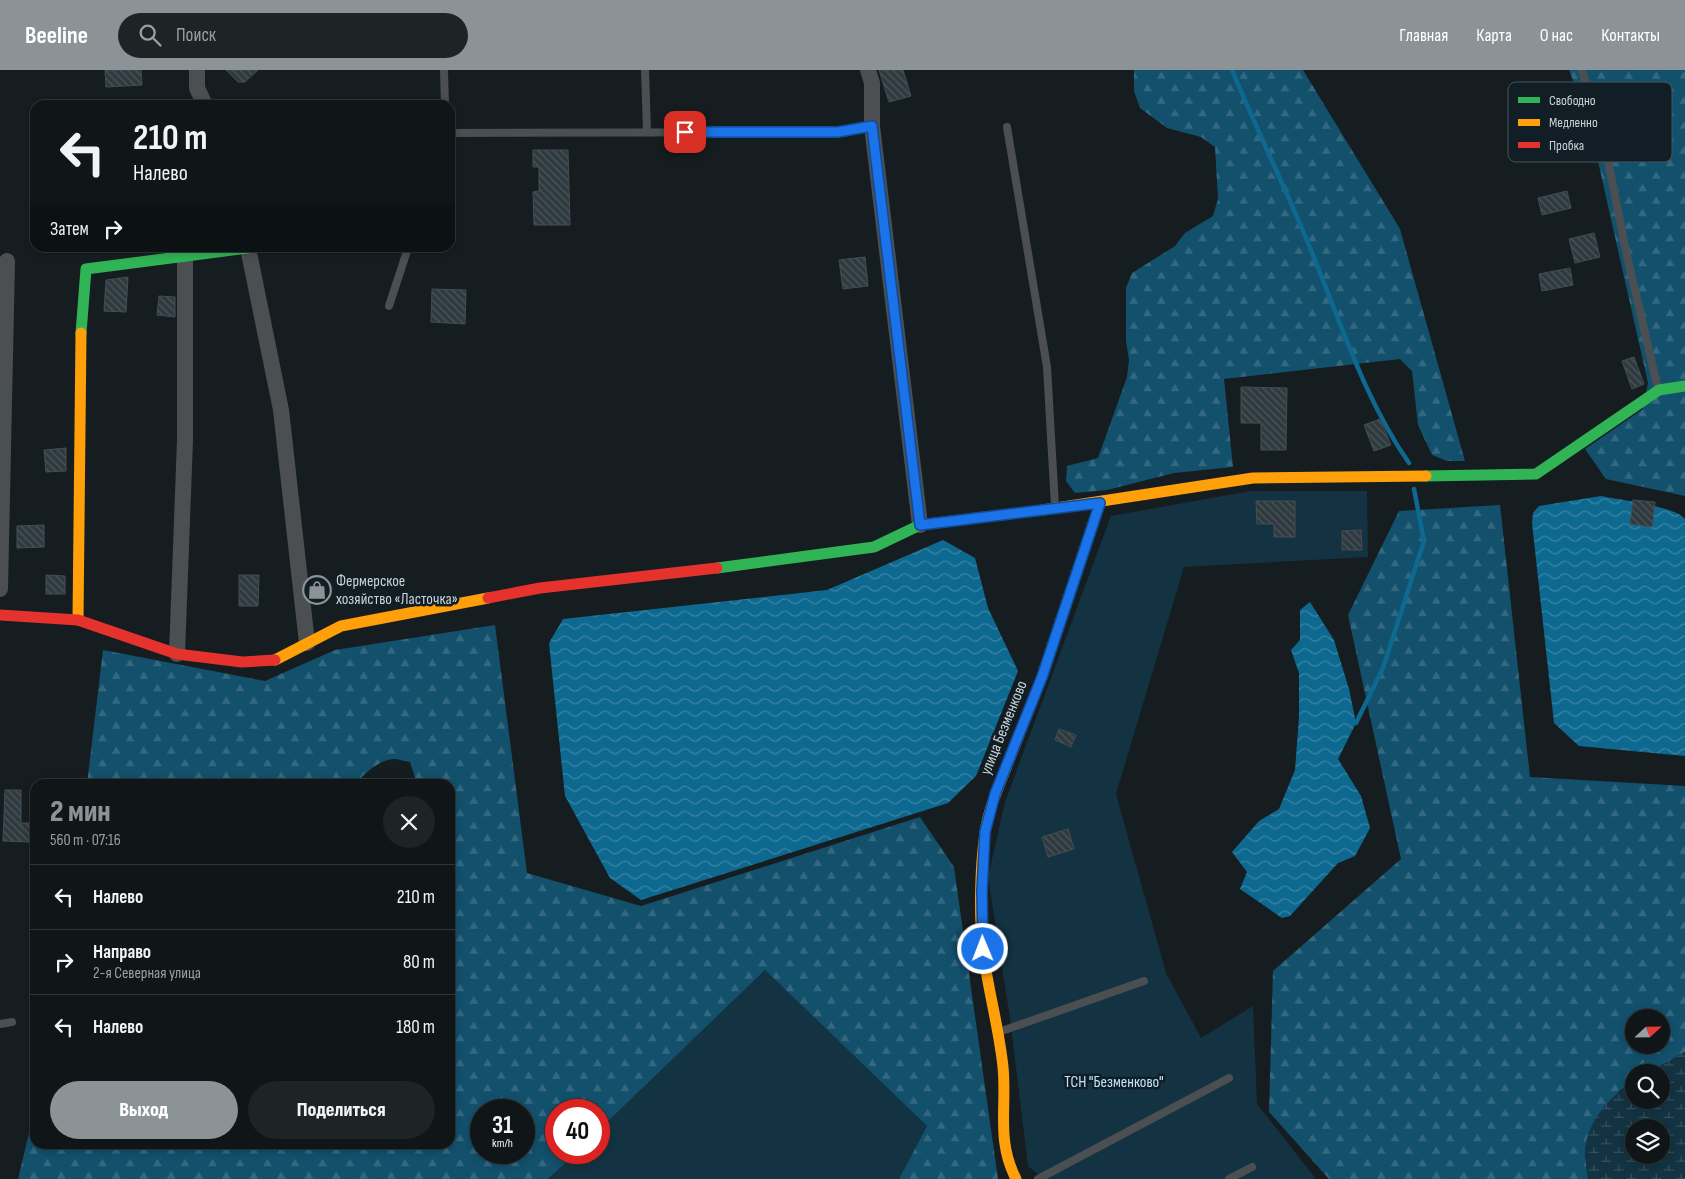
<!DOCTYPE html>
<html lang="ru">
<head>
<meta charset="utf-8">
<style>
	body { margin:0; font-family:"Sofia Sans Condensed",sans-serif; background:#1e2325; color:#f1f3f6; height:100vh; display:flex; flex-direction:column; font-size:19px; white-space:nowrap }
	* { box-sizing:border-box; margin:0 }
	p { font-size:16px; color:#9c9fa2 }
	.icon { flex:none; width:28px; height:28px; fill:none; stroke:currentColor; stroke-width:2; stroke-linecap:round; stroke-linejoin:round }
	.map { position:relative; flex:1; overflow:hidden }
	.drawer { position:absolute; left:30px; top:709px; width:425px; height:370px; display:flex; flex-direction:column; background:#101618; border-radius:15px; box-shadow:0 2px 8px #0003,0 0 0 1px #303537 }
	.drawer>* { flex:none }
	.top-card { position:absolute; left:30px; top:30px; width:425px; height:152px; border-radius:15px; box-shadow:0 2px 8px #0003,0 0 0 1px #303537; background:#101618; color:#f1f3f6; overflow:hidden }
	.needle { width:32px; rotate:68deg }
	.tools { position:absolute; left:1625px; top:939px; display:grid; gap:10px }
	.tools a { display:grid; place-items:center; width:45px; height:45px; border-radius:50%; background:#101618; box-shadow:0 2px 8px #0003,0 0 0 1px #303537; font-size:25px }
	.speed { position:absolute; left:470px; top:1029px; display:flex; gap:10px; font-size:25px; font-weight:700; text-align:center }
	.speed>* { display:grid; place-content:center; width:65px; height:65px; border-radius:50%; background:#101618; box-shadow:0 2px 8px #0003,0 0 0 1px #303537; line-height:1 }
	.speed small { font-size:12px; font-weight:400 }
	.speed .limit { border:8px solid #d22; background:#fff; color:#111 }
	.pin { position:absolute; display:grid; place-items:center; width:42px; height:42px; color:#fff; margin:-21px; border-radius:10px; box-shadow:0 2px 8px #0006 }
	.me { position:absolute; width:55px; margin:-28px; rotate:359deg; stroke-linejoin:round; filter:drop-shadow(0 0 4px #0008) }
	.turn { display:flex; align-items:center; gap:18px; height:105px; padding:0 20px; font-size:22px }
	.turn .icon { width:65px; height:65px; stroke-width:2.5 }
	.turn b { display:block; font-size:35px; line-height:42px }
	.then { display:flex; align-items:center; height:48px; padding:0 20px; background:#0003; gap:10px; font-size:19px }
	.round { display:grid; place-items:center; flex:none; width:52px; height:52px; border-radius:26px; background:#1e2325 }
	.headline { display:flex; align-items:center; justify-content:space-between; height:85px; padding:0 20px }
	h1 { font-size:30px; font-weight:800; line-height:38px; color:#8b9397 }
	.button { display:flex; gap:10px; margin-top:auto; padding:10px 20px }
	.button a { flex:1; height:58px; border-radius:30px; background:#8b9397; color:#fff; font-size:20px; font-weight:800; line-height:58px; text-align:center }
	.button a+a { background:#1e2325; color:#f1f3f6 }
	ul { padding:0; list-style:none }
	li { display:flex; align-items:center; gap:15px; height:65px; padding:0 20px; border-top:1px solid #303537 }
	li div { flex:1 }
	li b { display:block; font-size:19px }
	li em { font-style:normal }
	header { display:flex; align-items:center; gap:30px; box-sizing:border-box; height:70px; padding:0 25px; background:#8b9397; color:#fff }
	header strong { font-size:24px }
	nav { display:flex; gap:28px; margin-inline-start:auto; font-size:18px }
	.search { width:350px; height:45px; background:#1e2325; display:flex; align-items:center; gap:12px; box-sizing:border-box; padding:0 18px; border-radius:28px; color:#9c9fa2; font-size:19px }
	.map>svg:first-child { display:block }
	.green { fill:#133342 }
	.forest { fill:url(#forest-firs); fill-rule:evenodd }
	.wetland { fill:url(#wetland-marsh); fill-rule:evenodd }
	.water { fill:url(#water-waves) }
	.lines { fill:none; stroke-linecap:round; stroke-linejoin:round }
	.stream { stroke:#0e6990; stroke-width:4.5 }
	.building { fill:url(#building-back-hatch); stroke:#464c4f }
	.lane { stroke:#4c4f51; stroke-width:8 }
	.street { stroke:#4c4f51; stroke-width:16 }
	.fast { stroke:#30b455; stroke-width:11 }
	.slow { stroke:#ff9f0a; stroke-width:11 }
	.jam { stroke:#e5322d; stroke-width:11 }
	.route-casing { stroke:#114b97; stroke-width:12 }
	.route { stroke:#1a73e8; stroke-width:9 }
	.labels { text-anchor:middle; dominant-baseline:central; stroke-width:5; stroke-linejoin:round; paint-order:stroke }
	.poi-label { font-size:16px; fill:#cad3d7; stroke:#111e25; text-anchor:start }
	.street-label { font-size:16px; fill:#cad3d7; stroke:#111e25 }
	.park-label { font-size:16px; fill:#bee7ff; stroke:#111e25 }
	.key { fill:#111e25; stroke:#48545a; stroke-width:1 }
	.key-label { font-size:14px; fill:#cad3d7 }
</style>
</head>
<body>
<header>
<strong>Beeline</strong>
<div class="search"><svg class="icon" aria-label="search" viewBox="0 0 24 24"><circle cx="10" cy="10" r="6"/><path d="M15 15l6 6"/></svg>Поиск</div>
<nav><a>Главная</a><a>Карта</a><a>О нас</a><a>Контакты</a></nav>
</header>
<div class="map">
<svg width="1685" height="1109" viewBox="0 0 1685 1109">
	<defs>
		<pattern id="forest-firs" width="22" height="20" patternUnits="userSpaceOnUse" patternTransform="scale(1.25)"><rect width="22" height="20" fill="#12506c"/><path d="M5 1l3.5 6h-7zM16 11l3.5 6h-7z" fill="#336880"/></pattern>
		<pattern id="wetland-marsh" width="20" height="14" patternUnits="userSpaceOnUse" patternTransform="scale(1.25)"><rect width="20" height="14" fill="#133342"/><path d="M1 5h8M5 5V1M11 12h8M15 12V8" fill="none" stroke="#34505d"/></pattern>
		<pattern id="water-waves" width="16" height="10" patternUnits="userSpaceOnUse" patternTransform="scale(1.25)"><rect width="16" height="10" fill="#0e6990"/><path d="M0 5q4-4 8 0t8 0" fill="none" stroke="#3b84a4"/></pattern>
		<pattern id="building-back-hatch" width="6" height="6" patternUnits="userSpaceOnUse" patternTransform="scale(1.25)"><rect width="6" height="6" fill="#2e3a40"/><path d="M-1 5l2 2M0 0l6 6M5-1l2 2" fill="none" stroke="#4b565b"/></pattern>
	</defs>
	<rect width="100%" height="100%" fill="#161d20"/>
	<g class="green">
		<polygon points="1251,421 1367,421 1368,487 1184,497 1116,724 1166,903 1201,968 1253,936 1257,1034 1316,1109 1044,1109 1028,1096 1010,948 988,807 1005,732 1111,446"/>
		<polygon points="765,900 927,1056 899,1109 548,1109 576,1083 599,1082 599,1060"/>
	</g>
	<g class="forest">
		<polygon points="1134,0 1303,0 1400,159 1465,391 1447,391 1432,385 1418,355 1412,301 1400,289 1224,309 1233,397 1174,403 1107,420 1075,423 1066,411 1067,396 1098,388 1127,307 1129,290 1126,271 1126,218 1132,203 1175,176 1185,163 1213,146 1218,129 1215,77 1201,67 1167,58 1140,38 1134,21"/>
		<polygon points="1569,0 1685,0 1685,426 1606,409 1585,379 1643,339 1648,313 1590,56"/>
		<path d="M1500,435L1530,707L1685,716V982L1650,1002H1634V1012L1619,1021L1585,1080L1588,1109H1329L1269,1042L1273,901L1401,789L1348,545L1399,441ZM1634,948H1661V975H1634Z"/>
		<path d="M495,555L527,803L641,836L920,747L954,797L998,1109H899L927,1056L765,900L599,1060V1040H556V1082L576,1083L548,1109H18L35,1038V1074H450V714H414L416,711L410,692C405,691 398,689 393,689C380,690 364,703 356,714H87L103,580L265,611L335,580ZM481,1040H524V1082H481Z"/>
	</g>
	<path class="wetland" d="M1685,982V1109H1588C1587,1100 1585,1090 1585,1081C1587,1052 1609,1026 1634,1012V1030H1661V1002H1650ZM1634,1058H1661V1085H1634Z"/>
	<g class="water">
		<path d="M1601,426C1619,430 1675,436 1685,449V686L1579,676L1554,653L1532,453L1533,443L1539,436Z"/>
		<polygon points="943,470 975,488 988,538 1018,601 976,706 948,733 641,830 610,808 565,726 549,573 563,549 827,520"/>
		<polygon points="1310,532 1334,570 1349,619 1356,653 1338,689 1361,726 1370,758 1355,786 1338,793 1290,846 1282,848 1240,819 1247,802 1232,782 1259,751 1279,739 1295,700 1299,647 1299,603 1291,580 1300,570 1300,540"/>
	</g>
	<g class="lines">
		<g class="stream">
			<path d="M1232,0C1256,58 1284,115 1308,173C1339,247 1363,327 1409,393"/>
			<polyline points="1356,653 1383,598 1424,471 1414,419"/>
		</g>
	</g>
	<g class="building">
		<polygon points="105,0 141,0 142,15 106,17"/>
		<polygon points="226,0 258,0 245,12 238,12"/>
		<polygon points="879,0 903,0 911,26 889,32"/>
		<polygon points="533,80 568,80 570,155 534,155 533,122 539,121 539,97 533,97"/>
		<polygon points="1567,121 1571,138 1542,145 1538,128"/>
		<polygon points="1594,163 1600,187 1575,193 1569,169"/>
		<polygon points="865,187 868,216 843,219 839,190"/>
		<polygon points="1570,198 1573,215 1542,221 1539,204"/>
		<polygon points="128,207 126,242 104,241 106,210"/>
		<polygon points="432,219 466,220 465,254 431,252"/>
		<polygon points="159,226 175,227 175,247 157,245"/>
		<polygon points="1634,287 1644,314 1632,319 1622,291"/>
		<polygon points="1241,317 1287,318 1286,380 1261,380 1261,353 1241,353"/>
		<polygon points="1380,349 1391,375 1374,381 1364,355"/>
		<polygon points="66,378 66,401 46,402 44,380"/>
		<polygon points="1633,430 1655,432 1652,457 1630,454"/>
		<polygon points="1256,431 1295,431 1295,467 1274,467 1274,454 1257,454"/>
		<polygon points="44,455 44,477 17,478 17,456"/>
		<polygon points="1361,460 1362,480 1342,480 1342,461"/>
		<polygon points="46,505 65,506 65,524 46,524"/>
		<polygon points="239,505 259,505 258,536 239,536"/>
		<polygon points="1059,659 1076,665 1071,677 1055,670"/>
		<polygon points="5,720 21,720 21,753 30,753 29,772 3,771"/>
		<polygon points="1068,759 1074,779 1048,787 1042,767"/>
	</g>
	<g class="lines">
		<g class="lane">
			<polyline points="444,0 445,35"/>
			<polyline points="645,0 647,62"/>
			<polyline points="1582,0 1604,71 1627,186 1658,319"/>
			<polyline points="1007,57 1047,297 1055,436"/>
			<polyline points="450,63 838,62 872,56"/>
			<polyline points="389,236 408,178"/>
			<polyline points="0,954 12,952"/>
			<polyline points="999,962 1144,911"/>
			<polyline points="1038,1109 1229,1008"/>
			<polyline points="1229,1109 1252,1097"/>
		</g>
		<g class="street">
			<polyline points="197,0 197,18 205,35"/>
			<polyline points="868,0 872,13 872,56 920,455"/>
			<polyline points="248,178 281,340 307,573"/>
			<polyline points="0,519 7,191"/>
			<polyline points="177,584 185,370 185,186"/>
		</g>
		<g class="fast">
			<polyline points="81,263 86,199 248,178"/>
			<polyline points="1426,406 1536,404 1659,320 1685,316"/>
			<polyline points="717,498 874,477 920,455 1043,440"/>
			<polyline points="1006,698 1042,607 1100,433"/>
		</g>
		<g class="slow">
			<polyline points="1043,440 1253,408 1426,406"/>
			<polyline points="78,550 81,263"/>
			<polyline points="275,590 341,556 488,528"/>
			<path d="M1006,698C998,718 988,741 985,763C980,798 979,846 983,881C988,920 999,958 1003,997C1007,1038 996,1070 1016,1109"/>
		</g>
		<g class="jam">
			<polyline points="488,528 540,518 717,498"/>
			<polyline points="0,545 78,550 177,584 242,592 275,590"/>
		</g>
	</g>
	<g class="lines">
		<defs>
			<polyline id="route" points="685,62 838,62 872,56 920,455 1100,433 1042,607 995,724 985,762 982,821 983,879"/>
		</defs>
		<use href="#route" class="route-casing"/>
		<use href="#route" class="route"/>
	</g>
	<defs>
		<symbol id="shop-ring" viewBox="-11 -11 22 22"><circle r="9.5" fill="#111e25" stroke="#8b9397" stroke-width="1.5"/><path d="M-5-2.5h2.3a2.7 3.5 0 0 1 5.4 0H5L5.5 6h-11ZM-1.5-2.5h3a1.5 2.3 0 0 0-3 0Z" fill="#8b9397"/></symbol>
	</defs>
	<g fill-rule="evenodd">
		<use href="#shop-ring" x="301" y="504" width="32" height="32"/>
	</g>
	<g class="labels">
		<g class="poi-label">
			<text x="336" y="511">Фермерское<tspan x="336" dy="18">хозяйство «Ласточка»</tspan></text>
		</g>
		<g class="street-label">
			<text transform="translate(1004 658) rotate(-68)">улица Безменково</text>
		</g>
		<g class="park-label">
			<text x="1114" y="1012">ТСН "Безменково"</text>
		</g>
	</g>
	<rect x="1508" y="12" width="164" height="80" rx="8" class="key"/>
	<rect x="1518" y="27" width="22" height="6" fill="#30b455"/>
	<rect x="1518" y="49" width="22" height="7" fill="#ff9f0a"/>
	<rect x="1518" y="72" width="22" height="6" fill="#e5322d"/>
	<g class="key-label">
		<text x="1549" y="35">Свободно</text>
		<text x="1549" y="57">Медленно</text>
		<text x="1549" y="80">Пробка</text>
	</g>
</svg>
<div class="tools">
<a><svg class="needle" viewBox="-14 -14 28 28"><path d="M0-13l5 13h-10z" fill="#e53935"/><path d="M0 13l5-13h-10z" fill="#9c9fa2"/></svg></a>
<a><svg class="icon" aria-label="search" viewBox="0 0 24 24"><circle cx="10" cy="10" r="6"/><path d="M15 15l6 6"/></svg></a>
<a><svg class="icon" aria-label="layers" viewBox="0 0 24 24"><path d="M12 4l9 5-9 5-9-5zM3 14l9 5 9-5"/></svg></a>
</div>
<div class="speed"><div>31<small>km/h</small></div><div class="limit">40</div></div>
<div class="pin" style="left:685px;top:62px;background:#d93025"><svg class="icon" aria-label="arrive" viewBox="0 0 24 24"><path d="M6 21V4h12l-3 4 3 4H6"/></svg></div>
<svg class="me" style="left:983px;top:879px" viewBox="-20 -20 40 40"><circle r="17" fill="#1a73e8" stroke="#fff" stroke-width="3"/><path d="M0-11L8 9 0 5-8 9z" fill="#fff"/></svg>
<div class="top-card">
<div class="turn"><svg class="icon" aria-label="left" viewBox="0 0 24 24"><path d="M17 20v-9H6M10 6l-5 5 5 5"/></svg><div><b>210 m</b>Налево</div></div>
<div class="then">Затем<svg class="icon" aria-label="right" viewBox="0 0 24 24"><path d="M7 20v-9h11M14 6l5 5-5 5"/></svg></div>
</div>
<section class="drawer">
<div class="headline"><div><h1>2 мин</h1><p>560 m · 07:16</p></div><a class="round"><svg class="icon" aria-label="close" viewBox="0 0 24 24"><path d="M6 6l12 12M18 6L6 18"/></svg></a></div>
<ul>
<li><svg class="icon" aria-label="left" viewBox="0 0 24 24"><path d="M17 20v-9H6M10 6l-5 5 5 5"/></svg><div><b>Налево</b></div><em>210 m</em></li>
<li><svg class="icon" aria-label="right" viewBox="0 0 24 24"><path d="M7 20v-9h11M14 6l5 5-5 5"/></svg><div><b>Направо</b><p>2-я Северная улица</p></div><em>80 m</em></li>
<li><svg class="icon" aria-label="left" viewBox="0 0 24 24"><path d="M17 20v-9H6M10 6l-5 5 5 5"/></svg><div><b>Налево</b></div><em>180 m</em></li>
</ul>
<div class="button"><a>Выход</a><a>Поделиться</a></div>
</section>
</div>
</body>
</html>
